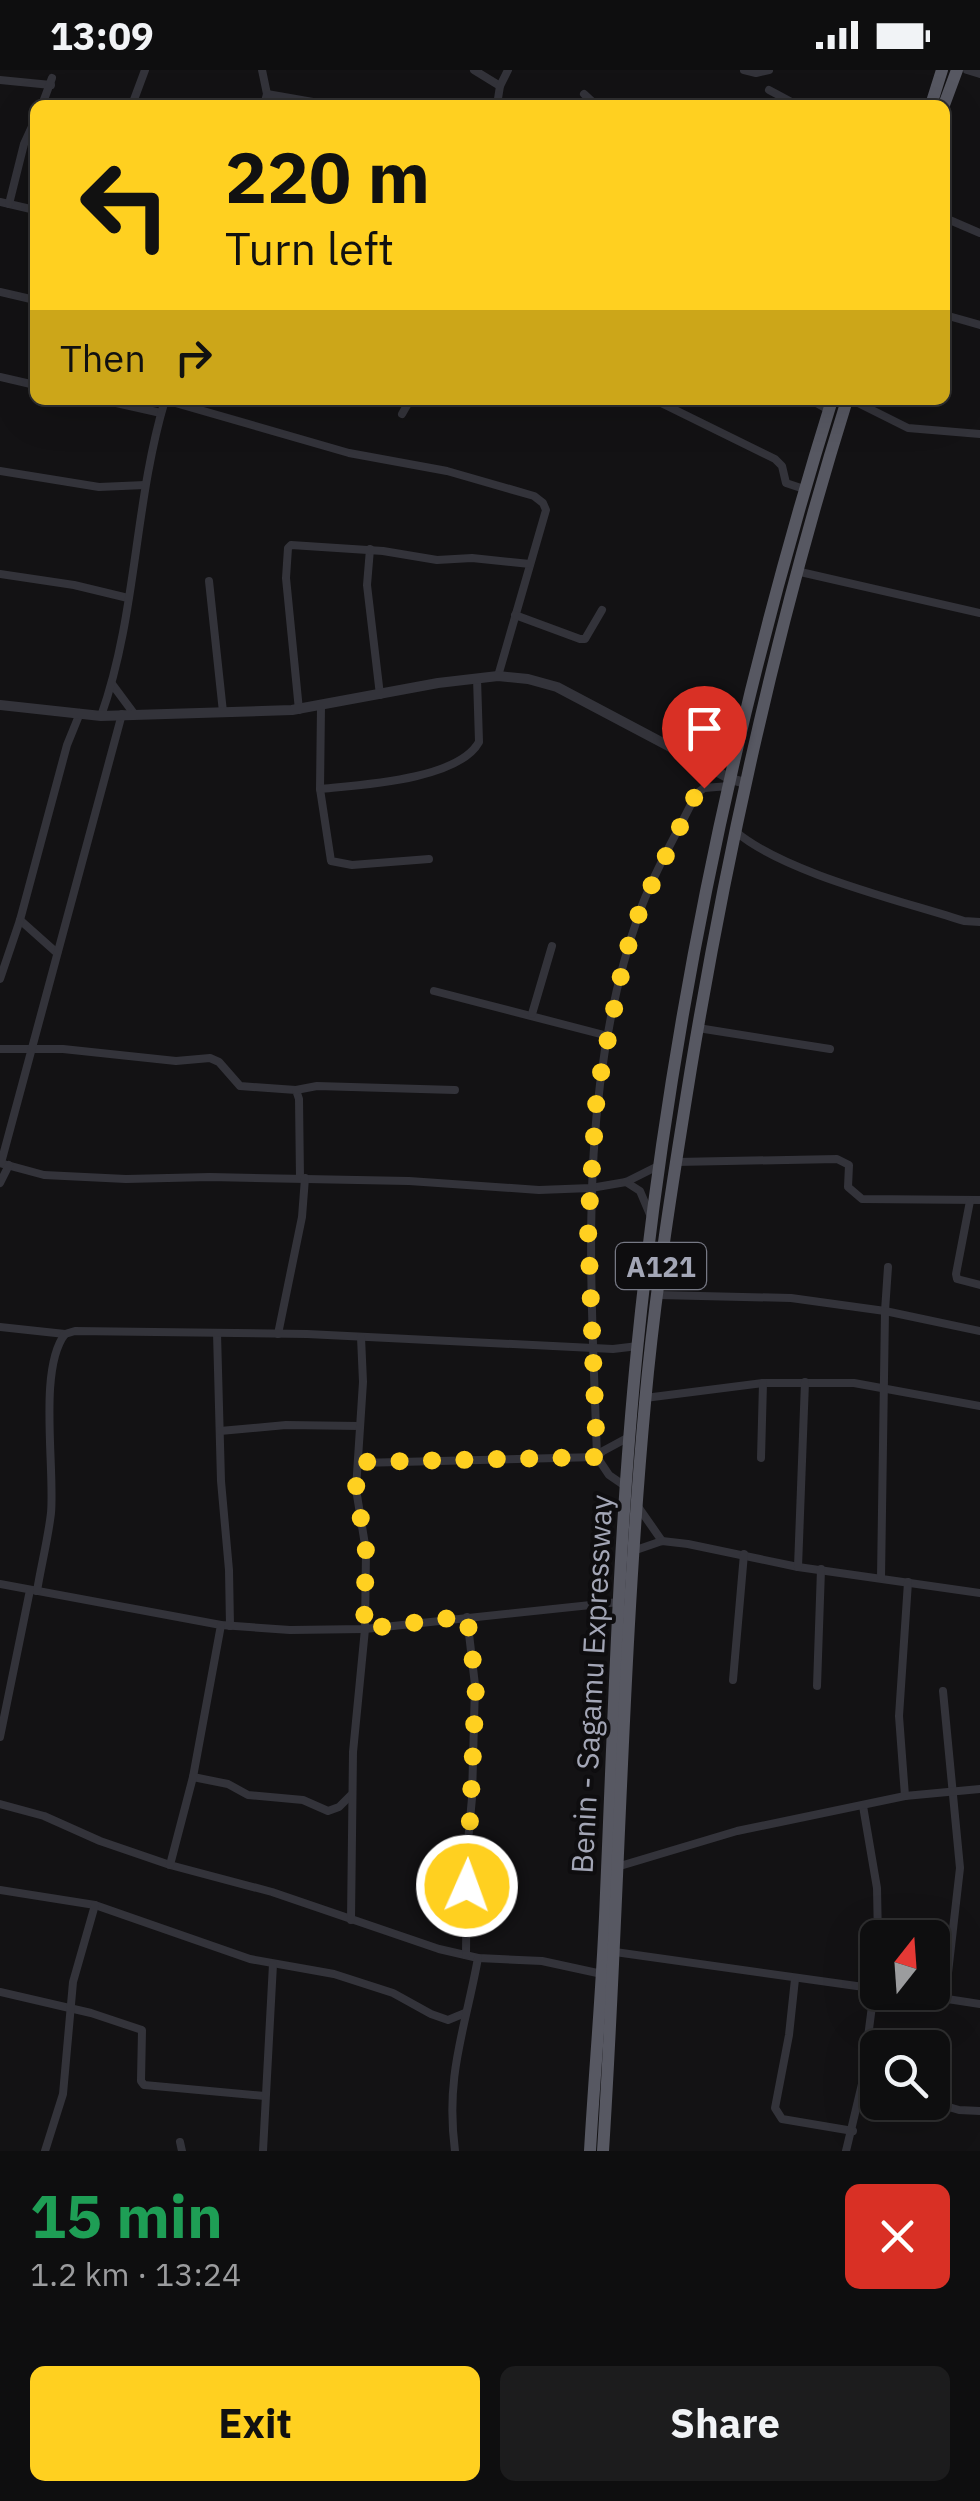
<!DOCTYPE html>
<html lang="en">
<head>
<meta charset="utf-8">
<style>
	body { margin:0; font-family:"IBM Plex Sans",sans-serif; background:#1c1c1d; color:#f1f3f6; height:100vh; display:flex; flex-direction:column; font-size:38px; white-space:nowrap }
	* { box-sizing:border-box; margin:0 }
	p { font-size:32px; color:#9b9c9e }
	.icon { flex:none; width:55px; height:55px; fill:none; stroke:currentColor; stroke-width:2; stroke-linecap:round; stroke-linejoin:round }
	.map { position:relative; height:2081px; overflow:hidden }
	.sheet { display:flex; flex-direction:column; background:#0e0e0f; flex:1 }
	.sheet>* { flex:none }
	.guide { position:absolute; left:30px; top:30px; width:920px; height:305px; border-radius:15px; box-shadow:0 10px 40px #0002,0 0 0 2px #2e2e2f; background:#ffd020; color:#111; overflow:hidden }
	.needle { width:65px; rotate:17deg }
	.fabs { position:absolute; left:860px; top:1850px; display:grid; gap:20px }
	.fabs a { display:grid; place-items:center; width:90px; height:90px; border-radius:15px; background:#0e0e0f; box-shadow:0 10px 40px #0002,0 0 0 2px #2e2e2f; font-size:50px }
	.pin { position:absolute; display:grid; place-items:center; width:85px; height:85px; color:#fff; margin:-102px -42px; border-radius:50% 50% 50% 0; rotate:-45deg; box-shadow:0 0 10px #0007 }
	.pin .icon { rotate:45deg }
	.me { position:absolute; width:110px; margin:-55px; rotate:2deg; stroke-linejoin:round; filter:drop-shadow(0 0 8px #0008) }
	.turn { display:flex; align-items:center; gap:35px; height:210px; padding:0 30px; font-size:45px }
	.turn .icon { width:130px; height:130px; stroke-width:2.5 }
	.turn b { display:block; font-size:70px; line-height:85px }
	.then { display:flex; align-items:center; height:95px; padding:0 30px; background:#0003; gap:20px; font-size:38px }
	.round { display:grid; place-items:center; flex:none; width:105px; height:105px; border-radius:15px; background:#1c1c1d }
	.summary { display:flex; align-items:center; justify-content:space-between; height:170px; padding:0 30px }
	h1 { font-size:60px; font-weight:700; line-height:75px; color:#1e9e55 }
	.cta { display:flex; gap:20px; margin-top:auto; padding:20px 30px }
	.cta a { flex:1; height:115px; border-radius:15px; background:#ffd020; color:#111; font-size:40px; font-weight:700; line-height:115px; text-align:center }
	.cta a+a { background:#1c1c1d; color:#f1f3f6 }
	.status { display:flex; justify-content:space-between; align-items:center; height:70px; padding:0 50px; background:#0e0e0f; direction:ltr }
	.status svg { height:28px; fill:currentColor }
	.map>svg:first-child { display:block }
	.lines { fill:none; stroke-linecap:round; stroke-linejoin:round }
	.minor { stroke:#33333a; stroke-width:8 }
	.tertiary { stroke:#33333a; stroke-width:10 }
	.trunk { stroke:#575862; stroke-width:12 }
	.route { stroke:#ffd020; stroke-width:18; stroke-dasharray:0 32.4 }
	.labels { text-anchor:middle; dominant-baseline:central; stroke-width:8; stroke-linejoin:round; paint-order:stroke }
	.shield { fill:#0e0d0f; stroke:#767884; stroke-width:2.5 }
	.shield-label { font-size:28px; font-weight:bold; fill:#a3a6b6 }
	.street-label { font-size:30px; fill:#a3a6b6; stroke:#0e0d0f }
</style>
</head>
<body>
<div class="status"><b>13:09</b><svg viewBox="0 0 49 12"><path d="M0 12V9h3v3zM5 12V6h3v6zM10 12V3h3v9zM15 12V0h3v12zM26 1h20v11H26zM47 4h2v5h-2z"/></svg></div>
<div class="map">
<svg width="980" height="2081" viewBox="0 0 980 2081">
	<rect width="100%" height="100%" fill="#131214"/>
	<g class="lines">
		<g class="minor">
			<polyline points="262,0 267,24 264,35"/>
			<polyline points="474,0 500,16"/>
			<polyline points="744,0 756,3 769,0"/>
			<polyline points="967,0 980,4"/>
			<polyline points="0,10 51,15"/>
			<polyline points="769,20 797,35"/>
			<polyline points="267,24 330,35"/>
			<polyline points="584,24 596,35"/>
			<polyline points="42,35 52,8"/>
			<polyline points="132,35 145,0"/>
			<polyline points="497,35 500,16 508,0"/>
			<polyline points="0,132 35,140"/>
			<polyline points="9,134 24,74 35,50"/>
			<polyline points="945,148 980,163"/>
			<polyline points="0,222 35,230"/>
			<polyline points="945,245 980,255"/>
			<polyline points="0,307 35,315"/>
			<polyline points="103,330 161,343"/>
			<polyline points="165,330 349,383 447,401 534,426 543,433 546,440 498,606"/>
			<polyline points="655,330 775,389 782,396 786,413 804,419"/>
			<polyline points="811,330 829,340"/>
			<polyline points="852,330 908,358 980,364"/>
			<polyline points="402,344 410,330"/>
			<polyline points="0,401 99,417 145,415"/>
			<polyline points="370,479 367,515 380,625"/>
			<polyline points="796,501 980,543"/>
			<polyline points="0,504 74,515 128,528"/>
			<polyline points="209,511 223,642"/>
			<polyline points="515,545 580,569 585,569 602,540"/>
			<polyline points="112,614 135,645"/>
			<polyline points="321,637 320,719 331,791 352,795 429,789"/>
			<polyline points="299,640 286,508 288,478 291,475 383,481 437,490 472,488 530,494"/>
			<path d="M101,646C137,545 134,433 165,330"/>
			<path d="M320,719C360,715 458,710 479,672L477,608"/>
			<path d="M735,761C784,803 899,830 964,851L980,852"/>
			<polyline points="20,850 57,883"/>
			<polyline points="0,909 20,850 67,675 80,643"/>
			<polyline points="434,921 608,966"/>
			<polyline points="532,944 552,876"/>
			<polyline points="698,958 830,979"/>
			<polyline points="0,979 63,979 176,991 210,988 219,992 240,1016 296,1020 299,1029 300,1108"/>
			<polyline points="296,1020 317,1016 455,1020"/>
			<polyline points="676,1092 837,1089 849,1095 848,1117 862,1129 980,1130"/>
			<polyline points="0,1093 44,1105 126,1109 210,1107 409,1111 539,1120 591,1118 626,1112 660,1095"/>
			<polyline points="1,1093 122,644"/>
			<polyline points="626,1112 640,1121 651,1147"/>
			<polyline points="0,1113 9,1095"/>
			<polyline points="970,1131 956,1204 957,1209 980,1215"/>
			<polyline points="658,1225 791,1228 885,1241 888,1197"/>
			<polyline points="0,1257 65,1264"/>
			<polyline points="217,1263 221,1411 229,1500 230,1556"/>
			<polyline points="278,1264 302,1147 305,1108"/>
			<polyline points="645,1328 763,1313 854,1313 980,1336"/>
			<polyline points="220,1361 286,1355 360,1356"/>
			<polyline points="761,1388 763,1313"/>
			<polyline points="359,1393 597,1387 603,1381 629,1367"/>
			<path d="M625,1416L609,1405L597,1387C591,1201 576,1021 640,841C654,801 678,762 696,724L704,718L729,716"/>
			<polyline points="639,1438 662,1471"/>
			<polyline points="633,1481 662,1471 688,1474 798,1497 980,1523"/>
			<polyline points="798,1497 805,1312"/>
			<polyline points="881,1508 885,1241 980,1261"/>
			<polyline points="0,1514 221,1555 290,1560 365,1559 619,1532"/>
			<path d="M37,1521C41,1496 48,1469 51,1443C55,1397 38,1299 65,1264L75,1261L307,1264L613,1279L638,1276"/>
			<polyline points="733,1610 744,1484"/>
			<polyline points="817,1616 821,1499"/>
			<polyline points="943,1621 960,1798 945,1929"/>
			<polyline points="0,1667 30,1520"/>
			<polyline points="193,1707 228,1714 248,1725 303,1730 328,1741 339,1737 351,1725"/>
			<polyline points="905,1726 899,1646 908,1512"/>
			<polyline points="0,1734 44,1746 100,1771 170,1795 272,1822 439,1879 478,1888 542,1891 602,1904"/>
			<polyline points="863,1736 877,1818 878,1868"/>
			<polyline points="170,1795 193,1707 221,1555"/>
			<polyline points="620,1796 737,1761 905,1726 980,1719"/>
			<polyline points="0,1820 95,1835 250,1889 334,1904 393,1923 431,1944 448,1950 465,1943"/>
			<polyline points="351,1850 353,1682 365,1559 366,1481 356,1419 363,1312 361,1267"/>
			<polyline points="615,1882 878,1919"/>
			<polyline points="466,1885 467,1782 472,1728 475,1615 467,1547"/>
			<polyline points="795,1909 789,1965 775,2038 782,2049 853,2061"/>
			<polyline points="0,1922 91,1943 142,1960 141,2011 144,2015 265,2026"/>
			<polyline points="902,1922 980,1934"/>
			<polyline points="862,2014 878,2019"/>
			<polyline points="932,2032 959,2040 980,2041"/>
			<polyline points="180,2072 182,2081"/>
			<polyline points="45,2081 63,2024 73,1912 95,1835"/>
			<polyline points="263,2081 273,1894"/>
			<path d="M455,2081C445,2005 465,1960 478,1888"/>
			<polyline points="846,2081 862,2014 878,1889"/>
		</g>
		<polyline class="tertiary" points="0,635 101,646 292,640 438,613 498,606 528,609 557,617 731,709 745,713"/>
		<g class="trunk">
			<polyline points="931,35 942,0"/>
			<polyline points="944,35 957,0"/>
			<path d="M590,2081C595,1995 603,1909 606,1823C614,1642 619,1461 637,1280C669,959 736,638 832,330"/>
			<path d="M603,2081C619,1832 622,1582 645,1333C655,1221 673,1109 691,998C729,770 778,550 847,330"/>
		</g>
	</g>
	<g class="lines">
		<polyline class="route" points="467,1816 476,1615 467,1546 364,1559 366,1481 356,1418 359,1392 597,1387 588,1158 597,1022 625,886 641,837 696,724 704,718"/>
	</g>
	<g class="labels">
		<rect class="shield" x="616" y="1173" width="90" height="46" rx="8"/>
		<g class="shield-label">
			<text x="661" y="1196">A121</text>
		</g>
		<g class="street-label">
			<text transform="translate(591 1614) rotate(-87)">Benin - Sagamu Expressway</text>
		</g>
	</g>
</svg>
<div class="fabs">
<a><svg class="needle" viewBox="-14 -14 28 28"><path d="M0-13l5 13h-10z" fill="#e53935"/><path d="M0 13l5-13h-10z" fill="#9b9c9e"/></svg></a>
<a><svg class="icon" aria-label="search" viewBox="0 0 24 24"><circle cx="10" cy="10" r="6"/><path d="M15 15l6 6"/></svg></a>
</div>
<div class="pin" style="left:704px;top:718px;background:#d93025"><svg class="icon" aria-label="arrive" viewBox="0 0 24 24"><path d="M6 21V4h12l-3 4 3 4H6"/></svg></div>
<svg class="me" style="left:467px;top:1816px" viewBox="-20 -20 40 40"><circle r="17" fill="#ffd020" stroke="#fff" stroke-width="3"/><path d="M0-11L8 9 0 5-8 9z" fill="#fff"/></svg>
<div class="guide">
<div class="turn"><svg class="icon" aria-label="left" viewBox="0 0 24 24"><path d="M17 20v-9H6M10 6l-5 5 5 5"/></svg><div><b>220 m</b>Turn left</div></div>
<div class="then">Then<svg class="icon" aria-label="right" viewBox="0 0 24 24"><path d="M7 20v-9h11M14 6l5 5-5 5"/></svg></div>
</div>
</div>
<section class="sheet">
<div class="summary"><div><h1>15 min</h1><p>1.2 km · 13:24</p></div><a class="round" style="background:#d93025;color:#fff"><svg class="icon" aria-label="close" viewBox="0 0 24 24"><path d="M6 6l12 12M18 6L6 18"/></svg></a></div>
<div class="cta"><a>Exit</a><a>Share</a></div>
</section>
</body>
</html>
